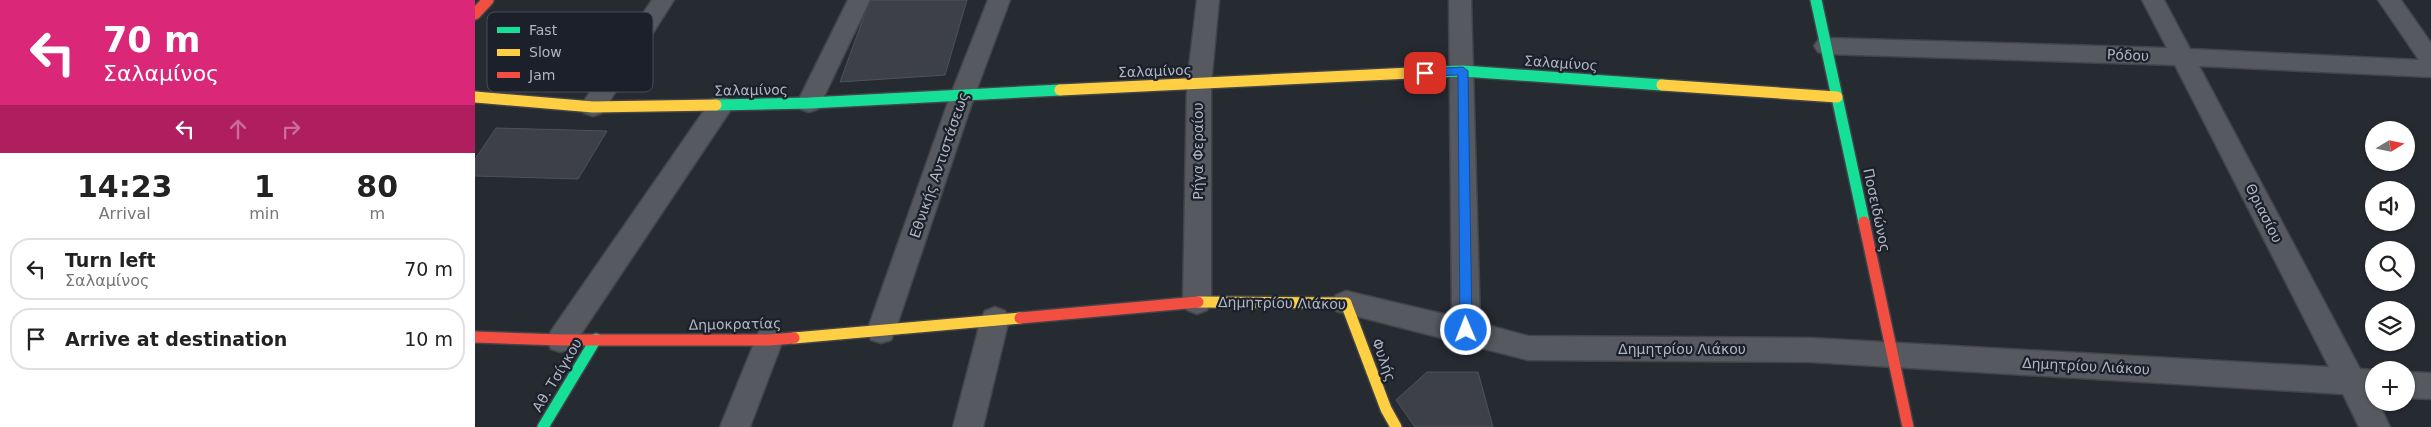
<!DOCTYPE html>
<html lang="en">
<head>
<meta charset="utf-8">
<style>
	body { margin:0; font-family:"DejaVu Sans",sans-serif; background:#f2f2f2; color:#222; height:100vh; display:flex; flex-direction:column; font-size:19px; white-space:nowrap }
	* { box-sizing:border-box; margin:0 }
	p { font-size:16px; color:#767676 }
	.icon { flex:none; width:28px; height:28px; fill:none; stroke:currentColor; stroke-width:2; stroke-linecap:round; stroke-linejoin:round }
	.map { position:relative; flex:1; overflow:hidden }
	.drawer { display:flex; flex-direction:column; background:#fff; width:475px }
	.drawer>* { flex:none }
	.guide { background:#db2777; color:#fff; overflow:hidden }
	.needle { width:32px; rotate:80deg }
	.buttons { position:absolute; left:1890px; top:121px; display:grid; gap:10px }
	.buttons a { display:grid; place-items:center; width:50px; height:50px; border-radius:50%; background:#fff; box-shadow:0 1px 4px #0004; font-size:25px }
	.pin { position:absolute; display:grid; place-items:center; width:42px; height:42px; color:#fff; margin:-21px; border-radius:10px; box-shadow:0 2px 8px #0006 }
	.me { position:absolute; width:55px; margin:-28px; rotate:359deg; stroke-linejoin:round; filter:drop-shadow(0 0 4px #0008) }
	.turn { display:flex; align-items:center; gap:18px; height:105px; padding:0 20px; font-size:22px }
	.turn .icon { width:65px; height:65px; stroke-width:2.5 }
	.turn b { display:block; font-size:35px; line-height:42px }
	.lanes { display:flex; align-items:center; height:48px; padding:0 20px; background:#0003; justify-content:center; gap:25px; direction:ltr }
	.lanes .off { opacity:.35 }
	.eta { display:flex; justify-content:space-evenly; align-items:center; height:85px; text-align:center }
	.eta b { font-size:30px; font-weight:700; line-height:35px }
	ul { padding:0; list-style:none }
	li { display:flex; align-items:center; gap:15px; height:62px; margin:0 10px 8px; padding:0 10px; border:2px solid #e0e0e0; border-radius:20px }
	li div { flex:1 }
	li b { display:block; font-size:19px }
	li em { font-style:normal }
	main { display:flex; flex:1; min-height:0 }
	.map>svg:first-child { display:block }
	.building { fill:#3d4046; stroke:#4e5259 }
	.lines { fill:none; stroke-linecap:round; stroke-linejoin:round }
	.street-casing { stroke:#424449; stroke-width:3 }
	.fast-casing { stroke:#424449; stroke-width:14 }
	.slow-casing { stroke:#424449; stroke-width:14 }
	.jam-casing { stroke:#424449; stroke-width:14 }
	.street { fill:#56595f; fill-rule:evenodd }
	.fast { stroke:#16e098; stroke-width:11 }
	.slow { stroke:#ffcf43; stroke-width:11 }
	.jam { stroke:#f24e42; stroke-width:11 }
	.route { fill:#1a73e8; stroke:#114b97 }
	.labels { text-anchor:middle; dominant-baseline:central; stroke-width:4.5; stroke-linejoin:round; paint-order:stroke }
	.street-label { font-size:14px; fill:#afb6c2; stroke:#1b202a }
	.key { fill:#1b202a; stroke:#474d58; stroke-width:1 }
	.key-label { font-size:14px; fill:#afb6c2 }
</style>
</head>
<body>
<main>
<section class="drawer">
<div class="guide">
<div class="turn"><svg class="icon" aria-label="left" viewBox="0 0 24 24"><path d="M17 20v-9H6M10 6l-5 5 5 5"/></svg><div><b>70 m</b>Σαλαμίνος</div></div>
<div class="lanes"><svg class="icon" aria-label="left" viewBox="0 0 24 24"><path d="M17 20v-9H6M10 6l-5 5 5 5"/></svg><svg class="icon off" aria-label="ahead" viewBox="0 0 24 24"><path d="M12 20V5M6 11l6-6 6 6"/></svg><svg class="icon off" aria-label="right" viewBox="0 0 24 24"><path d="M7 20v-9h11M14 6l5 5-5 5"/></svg></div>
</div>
<div class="eta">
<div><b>14:23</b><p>Arrival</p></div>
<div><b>1</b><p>min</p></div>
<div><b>80</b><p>m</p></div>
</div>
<ul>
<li><svg class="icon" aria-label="left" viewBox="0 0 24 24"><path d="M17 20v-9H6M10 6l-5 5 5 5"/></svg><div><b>Turn left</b><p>Σαλαμίνος</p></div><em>70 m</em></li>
<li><svg class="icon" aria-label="arrive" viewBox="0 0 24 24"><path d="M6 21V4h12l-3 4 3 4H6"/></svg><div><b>Arrive at destination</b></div><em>10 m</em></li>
</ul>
</section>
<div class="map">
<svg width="1956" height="427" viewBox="0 0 1956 427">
	<rect width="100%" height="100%" fill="#262a31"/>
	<g class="building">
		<polygon points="395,0 492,0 470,75 365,82"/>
		<polygon points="21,128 132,131 103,179 0,176 0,159"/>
		<polygon points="952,372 1003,372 1018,427 940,427 921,400"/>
	</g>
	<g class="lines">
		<defs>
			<g id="street">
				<polygon points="177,0 199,0 127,113 118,116 109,113 106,107 109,101"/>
				<polygon points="373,0 395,0 343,109 334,112 325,109 322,103"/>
				<polygon points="513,0 535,0 500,94 420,331 416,340 406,343 396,340 392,331 476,94"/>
				<polygon points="722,0 744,0 736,84 736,302 732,310 722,314 712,310 708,302 712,84"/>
				<polygon points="974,0 996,0 1005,323 1053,336 1336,338 1854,367 1700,65 1351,54 1343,52 1339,46 1343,40 1351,38 1692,48 1667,0 1689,0 1715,49 1944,60 1903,0 1926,0 1956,43 1956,77 1724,66 1885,369 1899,370 1899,402 1903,402 1915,427 1884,427 1868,394 1336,362 1053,360 861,311 857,303 861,295 871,291 977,316"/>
				<polygon points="246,96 255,99 258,105 255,111 96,349 86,352 76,349 72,340 76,331 237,99"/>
				<polygon points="520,307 530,311 534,319 508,427 478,427 506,319 510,311"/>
				<polygon points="294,328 304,331 308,340 275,427 245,427 284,331"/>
				<polygon points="1931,372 1956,373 1956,399 1931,398"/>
			</g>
			<g id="fast">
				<polyline points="1341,0 1389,222"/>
				<polyline points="936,73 988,71 1187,85"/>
				<polyline points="241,105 334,103 585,90"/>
				<polyline points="68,427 121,339"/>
			</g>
			<g id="slow">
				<polyline points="1187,85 1362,97"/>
				<polyline points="585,90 936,73"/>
				<polyline points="0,97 118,107 241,105"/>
				<polyline points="723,302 871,303 911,409 921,427"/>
				<polyline points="319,338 545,318"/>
			</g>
			<g id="jam">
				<polyline points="0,14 13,0"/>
				<polyline points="1389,222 1433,427"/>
				<polyline points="545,318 723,302"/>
				<polyline points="0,337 86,340 294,340 319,338"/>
			</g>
		</defs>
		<use href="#street" class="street-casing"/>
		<use href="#fast" class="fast-casing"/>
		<use href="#slow" class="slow-casing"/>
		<use href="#jam" class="jam-casing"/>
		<use href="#street" class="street"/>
		<use href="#fast" class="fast"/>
		<use href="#slow" class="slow"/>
		<use href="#jam" class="jam"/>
	</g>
	<polygon class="route" points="988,67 993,71 997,330 991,336 985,330 983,75 950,76 945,73 950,69"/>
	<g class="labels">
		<g class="street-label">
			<text transform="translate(1653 55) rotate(2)">Ρόδου</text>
			<text transform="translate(1086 63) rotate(4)">Σαλαμίνος</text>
			<text transform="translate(680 71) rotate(-2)">Σαλαμίνος</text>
			<text transform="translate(276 90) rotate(-1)">Σαλαμίνος</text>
			<text transform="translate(723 151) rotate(-90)">Ρήγα Φεραίου</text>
			<text transform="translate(464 165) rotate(-71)">Εθνικής Αντιστάσεως</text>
			<text transform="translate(1402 210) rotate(78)">Ποσειδώνος</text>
			<text transform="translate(1789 213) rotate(63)">Θριασίου</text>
			<text transform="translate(807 303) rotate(1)">Δημητρίου Λιάκου</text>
			<text transform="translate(260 324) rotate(-1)">Δημοκρατίας</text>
			<text x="1207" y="349">Δημητρίου Λιάκου</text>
			<text transform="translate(909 360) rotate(70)">Φυλής</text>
			<text transform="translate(1611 366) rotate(3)">Δημητρίου Λιάκου</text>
			<text transform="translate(82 375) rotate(-59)">Αθ. Τσίγκου</text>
		</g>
	</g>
	<rect x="12" y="12" width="166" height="80" rx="8" class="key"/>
	<rect x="22" y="27" width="23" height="6" fill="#16e098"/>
	<rect x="22" y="49" width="23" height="7" fill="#ffcf43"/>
	<rect x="22" y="72" width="23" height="6" fill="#f24e42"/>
	<g class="key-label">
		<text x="54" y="35">Fast</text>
		<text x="54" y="57">Slow</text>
		<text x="54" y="80">Jam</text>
	</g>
</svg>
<div class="buttons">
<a><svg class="needle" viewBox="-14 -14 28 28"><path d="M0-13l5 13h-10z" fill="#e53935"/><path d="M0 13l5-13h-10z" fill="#767676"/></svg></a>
<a><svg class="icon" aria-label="sound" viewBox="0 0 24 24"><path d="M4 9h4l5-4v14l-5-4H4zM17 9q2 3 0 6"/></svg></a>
<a><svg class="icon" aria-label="search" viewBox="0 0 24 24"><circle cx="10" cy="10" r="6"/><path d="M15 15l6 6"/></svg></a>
<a><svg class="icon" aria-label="layers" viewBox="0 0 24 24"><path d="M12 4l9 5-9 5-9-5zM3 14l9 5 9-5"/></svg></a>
<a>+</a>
</div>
<div class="pin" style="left:950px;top:73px;background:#d93025"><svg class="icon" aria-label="arrive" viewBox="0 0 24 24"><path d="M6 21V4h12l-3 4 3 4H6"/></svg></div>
<svg class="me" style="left:991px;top:330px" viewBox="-20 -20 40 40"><circle r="17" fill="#1a73e8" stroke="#fff" stroke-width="3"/><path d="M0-11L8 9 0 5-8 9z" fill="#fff"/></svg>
</div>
</main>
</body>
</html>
